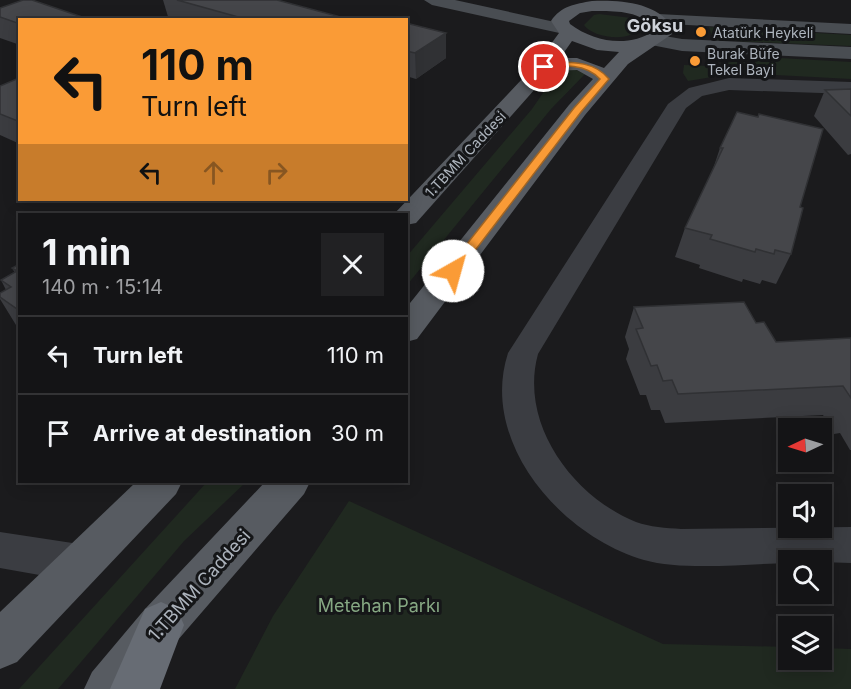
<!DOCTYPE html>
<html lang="en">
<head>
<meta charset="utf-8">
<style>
	body { margin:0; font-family:Inter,sans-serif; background:#212123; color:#f1f3f6; height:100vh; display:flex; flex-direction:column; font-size:22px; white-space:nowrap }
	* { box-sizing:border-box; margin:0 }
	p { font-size:20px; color:#9d9ea1 }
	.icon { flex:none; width:33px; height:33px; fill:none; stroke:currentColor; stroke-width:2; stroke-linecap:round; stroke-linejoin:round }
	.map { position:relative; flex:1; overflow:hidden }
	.side { position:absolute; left:18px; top:213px; width:390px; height:270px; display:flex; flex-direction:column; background:#141416; border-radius:0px; box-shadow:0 3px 15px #0003,0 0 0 2px #333335 }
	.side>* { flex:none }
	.banner { position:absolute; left:18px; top:18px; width:390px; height:183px; border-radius:0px; box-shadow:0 3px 15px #0003,0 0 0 2px #333335; background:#fa9b36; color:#111; overflow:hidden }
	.needle { width:39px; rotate:266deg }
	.fabs { position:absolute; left:778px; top:418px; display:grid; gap:12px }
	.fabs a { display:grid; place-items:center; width:54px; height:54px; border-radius:0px; background:#141416; box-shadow:0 3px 15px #0003,0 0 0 2px #333335; font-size:30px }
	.pin { position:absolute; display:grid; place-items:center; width:51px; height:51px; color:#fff; margin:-26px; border:3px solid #fff; border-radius:50%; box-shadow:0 2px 6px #0007 }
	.me { position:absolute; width:66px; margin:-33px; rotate:38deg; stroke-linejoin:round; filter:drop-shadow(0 0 4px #0008) }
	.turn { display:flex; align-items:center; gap:21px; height:126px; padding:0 24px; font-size:27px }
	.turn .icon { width:78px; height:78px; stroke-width:2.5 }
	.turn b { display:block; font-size:42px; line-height:51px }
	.lanes { display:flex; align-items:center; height:57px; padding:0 24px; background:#0003; justify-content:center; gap:30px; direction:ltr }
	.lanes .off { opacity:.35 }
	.round { display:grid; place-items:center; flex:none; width:63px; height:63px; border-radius:0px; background:#212123 }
	.headline { display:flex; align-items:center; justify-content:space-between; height:102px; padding:0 24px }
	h1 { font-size:36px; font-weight:700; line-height:45px }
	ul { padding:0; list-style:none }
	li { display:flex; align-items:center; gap:18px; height:78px; padding:0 24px; border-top:2px solid #333335 }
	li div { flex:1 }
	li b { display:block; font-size:22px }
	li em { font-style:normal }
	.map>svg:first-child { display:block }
	.green { fill:#202920 }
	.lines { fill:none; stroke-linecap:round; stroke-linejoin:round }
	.minor { fill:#3b3d42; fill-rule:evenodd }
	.secondary { fill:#494d52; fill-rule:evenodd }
	.primary { fill:#575b61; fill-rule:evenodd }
	.motorway { fill:#676c74; fill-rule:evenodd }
	.wall { fill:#3b3c40 }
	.shaded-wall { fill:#303134 }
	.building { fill:#45464a; stroke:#303134; stroke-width:1.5 }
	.route { fill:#fa9b36; stroke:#a26523; stroke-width:1.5 }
	.poi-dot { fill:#fa9b36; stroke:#151618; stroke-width:2 }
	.labels { text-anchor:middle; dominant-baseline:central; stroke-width:6; stroke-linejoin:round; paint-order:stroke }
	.far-poi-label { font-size:14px; fill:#adb4bd; stroke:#151618; text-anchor:start }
	.far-street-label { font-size:14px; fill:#adb4bd; stroke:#151618 }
	.far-district-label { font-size:18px; font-weight:bold; fill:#ced2d9; stroke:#151618 }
	.near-street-label { font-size:18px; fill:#adb4bd; stroke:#151618 }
	.near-park-label { font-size:18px; fill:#86a883; stroke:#151618 }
</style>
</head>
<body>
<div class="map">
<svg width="851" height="689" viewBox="0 0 851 689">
	<rect width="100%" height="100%" fill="#1b1b1d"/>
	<g class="green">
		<path d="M599,14L631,18L639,25V28C630,43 593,38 584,25L594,15Z"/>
		<polygon points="709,27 851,35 851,46 713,40"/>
		<polygon points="761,57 851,62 851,79 736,73 688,81 683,73 684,65 708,66"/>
		<polygon points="560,68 574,69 585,74 551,109 407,285 407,256 532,109"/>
		<polygon points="207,482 246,482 184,541 58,689 19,689"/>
		<polygon points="349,501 663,644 789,647 789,660 822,660 822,648 851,649 851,689 235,689 273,616"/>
	</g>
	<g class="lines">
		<g class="minor">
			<path d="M729,78L851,82V94L729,90L702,96L686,108L538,354C519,423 572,496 636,522C650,527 666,528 681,529L851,527V563L789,561V563C747,564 682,571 644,560C561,536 479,442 508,353L668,104L689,88Z"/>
			<polygon points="0,532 79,544 93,550 99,563 93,576 79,582 0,568"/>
		</g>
		<g class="secondary">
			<polygon points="424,0 455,0 564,24 570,25 573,29 570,33 564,34 432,5"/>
			<polygon points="658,14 851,24 851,34 652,23 649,19 652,15"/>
			<polygon points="653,34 682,39 851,47 851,59 682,51 646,44 644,40 646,36"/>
		</g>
		<g class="primary">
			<path d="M592,1C621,0 655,2 673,27L672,34L628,64L585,115L417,339L406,342V308L569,105L593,79L577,70L551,71L416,223L406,225V214H394L508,94L537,63L559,33L551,21C561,6 575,4 592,1ZM592,11C614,11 639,10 655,28L654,31C628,48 594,42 570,24L569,21L580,13ZM572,41L597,50L619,52L604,68L577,58H560Z"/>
			<polygon points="136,482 182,482 176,494 17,662 0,669 0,612"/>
			<polygon points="265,482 310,482 304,494 177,641 140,689 84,689 92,672 145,609"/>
		</g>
		<polygon class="motorway" points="161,602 177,609 184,625 160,689 110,689 145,609"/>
	</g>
	<g class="wall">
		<polygon points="163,0 277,0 337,20 169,20"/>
		<polygon points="0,8 20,20 20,45 0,38"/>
		<polygon points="406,23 446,33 446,58 416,79 406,76"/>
		<polygon points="20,78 20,144 0,135 0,86"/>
		<polygon points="851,89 851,154 848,155 814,116 825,90"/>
		<polygon points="737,112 800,207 791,254 776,284 762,280 760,284 743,279 742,282 699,268 700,265 675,257 685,228 712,172 720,148"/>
		<polygon points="20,264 20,327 16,325 0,299 0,293 6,290 1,280 15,273 12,268"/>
		<polygon points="634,307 756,323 776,342 851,338 851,450 850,450 840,433 834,434 823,415 665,423 660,410 651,410 646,395 640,395 626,359 629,349 625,337"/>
	</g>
	<g class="shaded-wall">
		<polygon points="337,16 337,20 330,20"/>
		<polygon points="446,33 446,58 416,79 415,53"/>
	</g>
	<g class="building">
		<polygon points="23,0 32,0 91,20 20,20 20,24 0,17 0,8"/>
		<polygon points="177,0 277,0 337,16 330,20 249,20"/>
		<polygon points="406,23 446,33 415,53 406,51"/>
		<polygon points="19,78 20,78 20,122 0,114 0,86"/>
		<polygon points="851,89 851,116 825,90"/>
		<polygon points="737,112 758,117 759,114 823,129 800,207 803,208 791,254 775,250 774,254 756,249 755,252 710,239 712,235 685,228 723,148 720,148"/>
		<polygon points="20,264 20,311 0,297 0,293 11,287 1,280 17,271 12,268"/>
		<polygon points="744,302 756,323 764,322 776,342 851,338 851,398 843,386 678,394 672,380 663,381 657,365 651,366 636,329 643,328 634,307"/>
	</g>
	<path class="route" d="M553,62C575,62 595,62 609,79L581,112L457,274H448V268L574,108L600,79C586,64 563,64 544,69L540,67Z"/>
	<g class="poi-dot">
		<circle cx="701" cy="32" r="6"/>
		<circle cx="695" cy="61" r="6"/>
	</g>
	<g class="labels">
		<g class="far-poi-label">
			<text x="713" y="32">Atatürk Heykeli</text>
			<text x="707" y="53">Burak Büfe<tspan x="707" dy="16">Tekel Bayi</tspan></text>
		</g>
		<g class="far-street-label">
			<text transform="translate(465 154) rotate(-47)">1.TBMM Caddesi</text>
		</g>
		<g class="far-district-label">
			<text x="655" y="25">Göksu</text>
		</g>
		<g class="near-street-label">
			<text transform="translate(199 585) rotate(-48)">1.TBMM Caddesi</text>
		</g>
		<g class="near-park-label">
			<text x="379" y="605">Metehan Parkı</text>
		</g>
	</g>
</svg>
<div class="fabs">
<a><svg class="needle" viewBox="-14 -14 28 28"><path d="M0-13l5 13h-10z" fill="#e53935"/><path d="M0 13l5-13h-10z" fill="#9d9ea1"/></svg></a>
<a><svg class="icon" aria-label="sound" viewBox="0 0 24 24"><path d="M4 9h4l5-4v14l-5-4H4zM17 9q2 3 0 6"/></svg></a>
<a><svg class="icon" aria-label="search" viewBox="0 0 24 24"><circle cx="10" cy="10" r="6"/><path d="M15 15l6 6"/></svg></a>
<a><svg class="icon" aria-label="layers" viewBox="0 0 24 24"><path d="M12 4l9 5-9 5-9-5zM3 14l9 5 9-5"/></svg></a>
</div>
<div class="pin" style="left:544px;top:67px;background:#d93025"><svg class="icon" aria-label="arrive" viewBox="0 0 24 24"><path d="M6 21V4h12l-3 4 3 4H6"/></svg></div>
<svg class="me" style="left:453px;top:271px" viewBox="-20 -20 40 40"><circle r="19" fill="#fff"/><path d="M0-13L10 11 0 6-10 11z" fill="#fa9b36"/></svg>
<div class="banner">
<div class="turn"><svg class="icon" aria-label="left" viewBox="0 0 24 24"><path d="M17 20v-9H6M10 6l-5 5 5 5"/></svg><div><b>110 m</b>Turn left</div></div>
<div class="lanes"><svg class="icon" aria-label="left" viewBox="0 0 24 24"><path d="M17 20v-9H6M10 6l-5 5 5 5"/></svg><svg class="icon off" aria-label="ahead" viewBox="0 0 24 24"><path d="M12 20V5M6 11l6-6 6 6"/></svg><svg class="icon off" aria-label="right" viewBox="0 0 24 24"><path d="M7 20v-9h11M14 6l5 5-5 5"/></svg></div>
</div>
<section class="side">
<div class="headline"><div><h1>1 min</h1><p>140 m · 15:14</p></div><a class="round"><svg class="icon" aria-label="close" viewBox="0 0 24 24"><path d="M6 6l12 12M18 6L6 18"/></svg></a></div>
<ul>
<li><svg class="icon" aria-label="left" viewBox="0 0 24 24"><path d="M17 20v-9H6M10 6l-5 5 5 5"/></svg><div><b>Turn left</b></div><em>110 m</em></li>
<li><svg class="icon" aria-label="arrive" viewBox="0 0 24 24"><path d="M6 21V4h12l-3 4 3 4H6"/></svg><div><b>Arrive at destination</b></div><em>30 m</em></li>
</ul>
</section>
</div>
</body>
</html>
